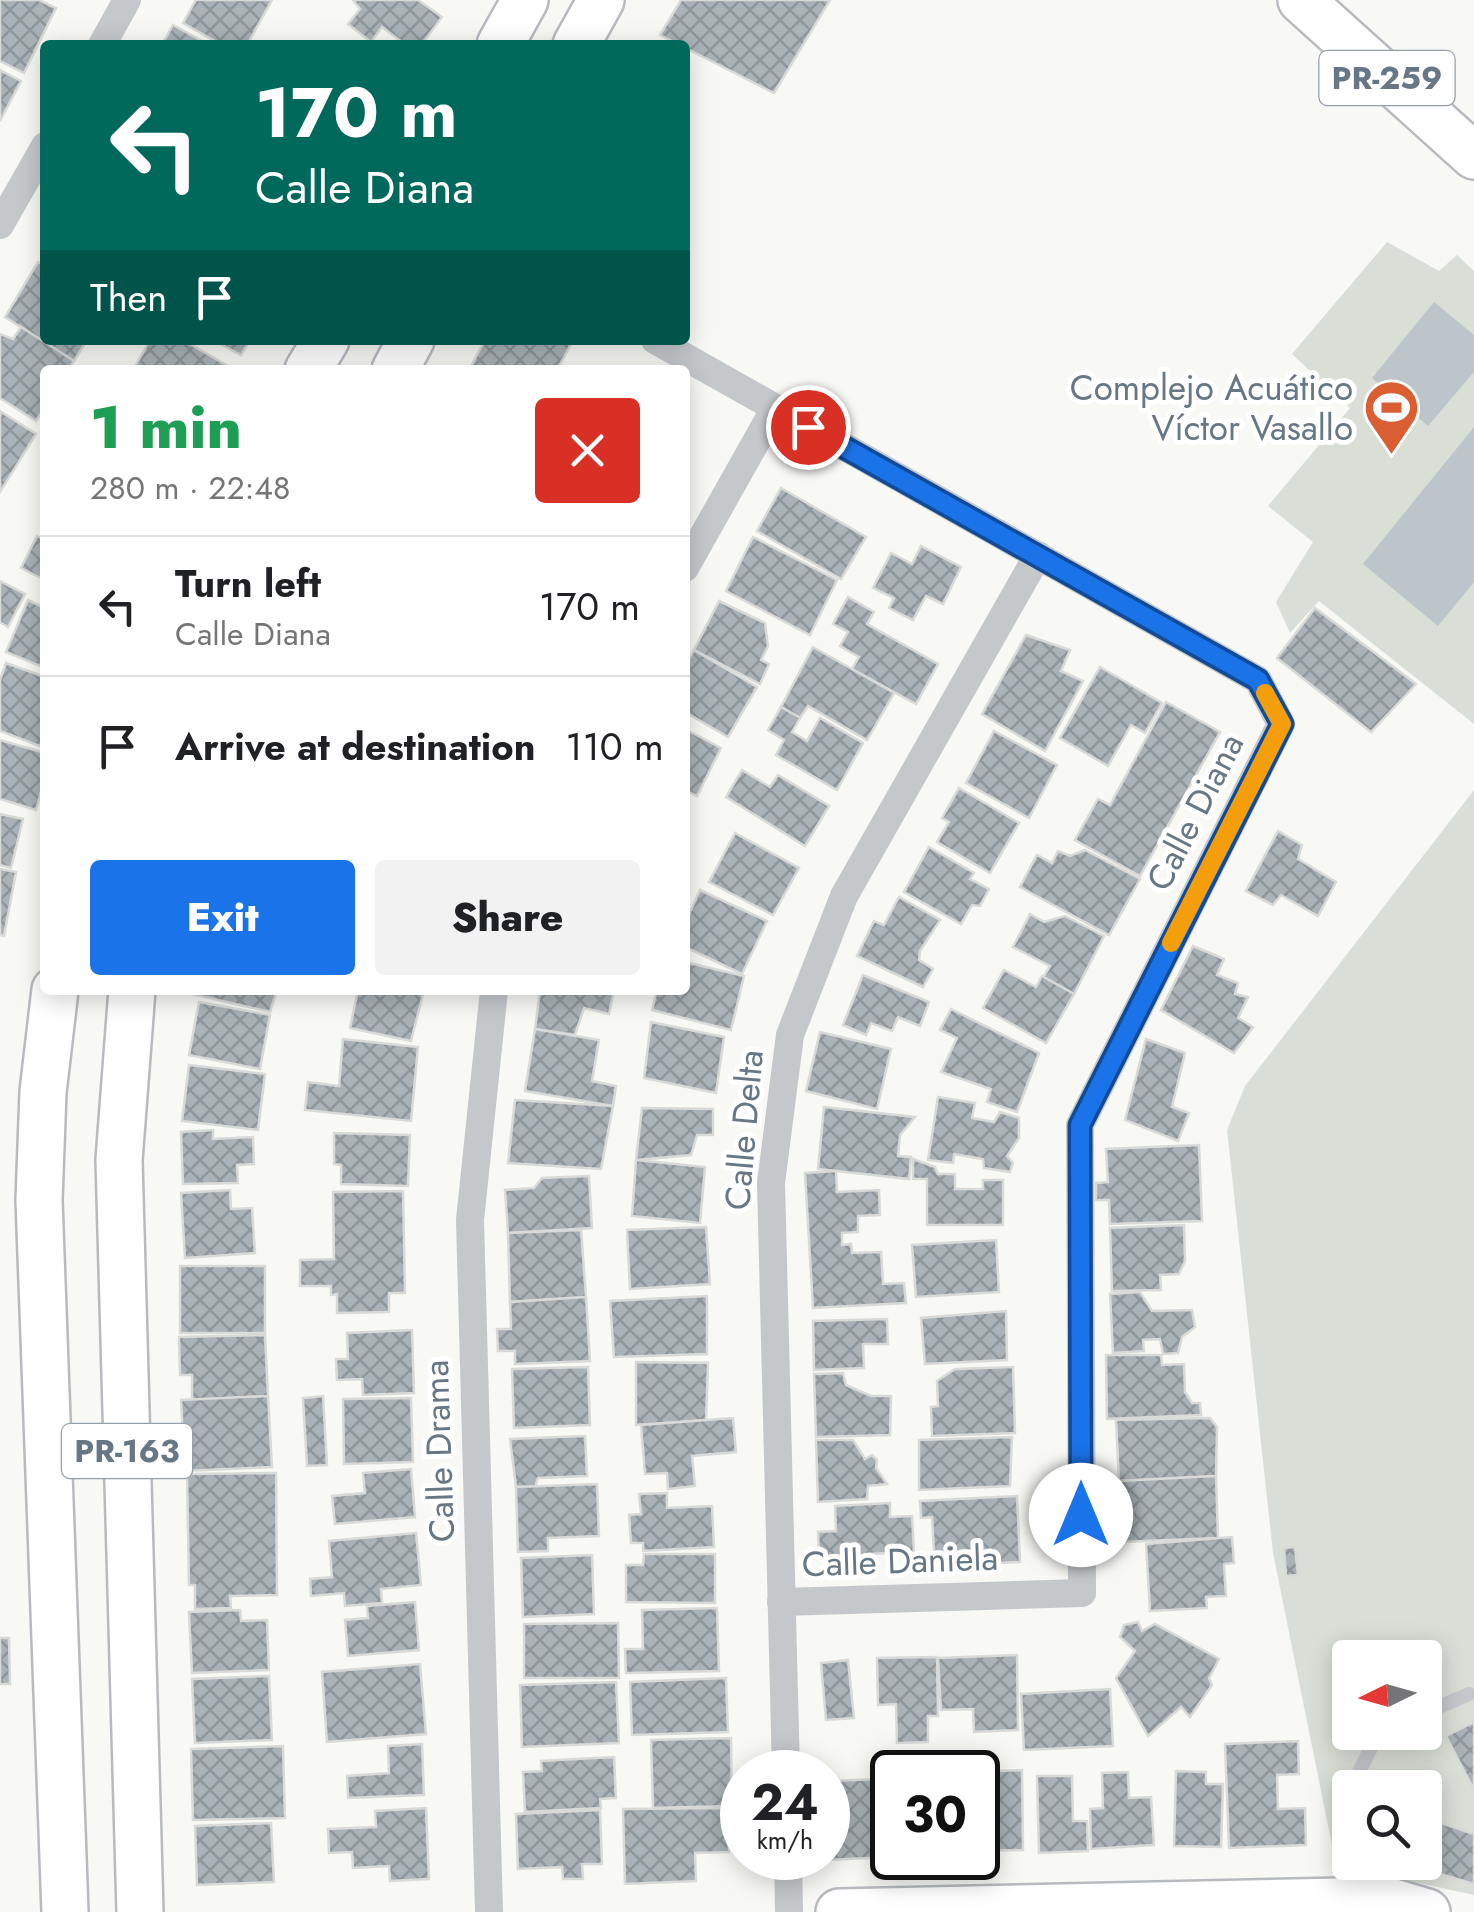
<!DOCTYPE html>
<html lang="en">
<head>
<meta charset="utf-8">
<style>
	body { margin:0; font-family:Jost,sans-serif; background:#f2f2f2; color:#202124; height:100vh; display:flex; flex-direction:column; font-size:38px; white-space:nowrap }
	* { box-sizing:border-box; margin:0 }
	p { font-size:32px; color:#757577 }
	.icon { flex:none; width:55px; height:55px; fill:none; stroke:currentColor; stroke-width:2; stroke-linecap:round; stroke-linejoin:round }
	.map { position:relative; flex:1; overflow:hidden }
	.sheet { position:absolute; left:40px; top:365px; width:650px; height:630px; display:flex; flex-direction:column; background:#fff; border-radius:10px; box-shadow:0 5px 25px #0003 }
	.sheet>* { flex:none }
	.hud { position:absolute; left:40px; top:40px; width:650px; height:305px; border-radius:10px; box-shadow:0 5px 25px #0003; background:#00695c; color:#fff; overflow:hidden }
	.needle { width:65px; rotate:265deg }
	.tools { position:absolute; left:1332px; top:1640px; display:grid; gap:20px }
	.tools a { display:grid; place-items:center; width:110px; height:110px; border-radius:10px; background:#fff; box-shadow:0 5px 25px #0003; font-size:50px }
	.speed { position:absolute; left:720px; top:1750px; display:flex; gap:20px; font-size:50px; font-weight:700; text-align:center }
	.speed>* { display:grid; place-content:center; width:130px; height:130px; border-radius:50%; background:#fff; box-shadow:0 5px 25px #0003; line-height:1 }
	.speed small { font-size:25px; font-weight:400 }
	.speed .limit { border:5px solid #111; border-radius:15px; background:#fff; color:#111 }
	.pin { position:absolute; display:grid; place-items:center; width:85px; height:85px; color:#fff; margin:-42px; border:5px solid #fff; border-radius:50%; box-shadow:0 2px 10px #0007 }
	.me { position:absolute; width:110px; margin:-55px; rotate:0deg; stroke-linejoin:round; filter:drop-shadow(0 0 8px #0008) }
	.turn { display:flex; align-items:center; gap:35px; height:210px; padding:0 50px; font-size:45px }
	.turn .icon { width:130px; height:130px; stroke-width:2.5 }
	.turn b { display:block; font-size:70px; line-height:85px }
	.then { display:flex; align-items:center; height:95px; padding:0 50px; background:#0003; gap:20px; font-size:38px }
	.round { display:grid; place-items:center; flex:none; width:105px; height:105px; border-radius:10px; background:#f2f2f2 }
	.summary { display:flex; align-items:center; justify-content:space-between; height:170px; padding:0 50px }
	h1 { font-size:60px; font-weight:800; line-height:75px; color:#1e9e55 }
	.button { display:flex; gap:20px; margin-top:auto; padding:20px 50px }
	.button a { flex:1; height:115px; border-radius:10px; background:#1a73e8; color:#fff; font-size:40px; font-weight:800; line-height:115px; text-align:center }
	.button a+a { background:#f2f2f2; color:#202124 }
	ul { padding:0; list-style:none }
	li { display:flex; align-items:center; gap:30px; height:140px; padding:0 50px; border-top:2px solid #e0e0e0 }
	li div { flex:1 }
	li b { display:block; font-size:38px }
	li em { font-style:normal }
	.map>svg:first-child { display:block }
	.grass { fill:#d9dfd6; fill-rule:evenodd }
	.water { fill:#bcc6ca }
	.building { fill:url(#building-cross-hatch); stroke:#d9d9d8; stroke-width:2.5 }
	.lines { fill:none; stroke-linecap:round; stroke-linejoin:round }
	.primary-casing { stroke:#b7bbbf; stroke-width:50 }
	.lane { stroke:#c4c8cb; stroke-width:14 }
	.street { stroke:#c4c8cb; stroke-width:28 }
	.primary { stroke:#fff; stroke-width:45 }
	.route-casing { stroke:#114b97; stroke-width:25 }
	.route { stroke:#1a73e8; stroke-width:18 }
	.slow { stroke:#f59e0b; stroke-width:18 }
	.labels { text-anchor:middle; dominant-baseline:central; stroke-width:10; stroke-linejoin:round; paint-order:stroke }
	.shield { fill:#fff; stroke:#95a0aa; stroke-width:2.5 }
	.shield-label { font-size:32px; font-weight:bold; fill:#687785 }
	.poi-label { font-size:35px; fill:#687785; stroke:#fff; text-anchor:end }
	.street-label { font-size:35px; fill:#687785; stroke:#fff }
</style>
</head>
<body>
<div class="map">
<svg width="1474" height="1912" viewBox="0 0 1474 1912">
	<defs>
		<pattern id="building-cross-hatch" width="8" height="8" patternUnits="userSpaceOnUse" patternTransform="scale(2.5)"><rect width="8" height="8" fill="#aab2b7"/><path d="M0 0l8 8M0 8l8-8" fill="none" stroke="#8e969a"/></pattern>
	</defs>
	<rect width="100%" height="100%" fill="#f8f8f5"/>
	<g class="grass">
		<polygon points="1387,242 1439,271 1457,255 1474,271 1474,724 1319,601 1290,633 1276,602 1313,542 1268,506 1350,408 1292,354"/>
		<path d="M1474,790V1895L1336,1865L1273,1553L1227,1130L1245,1086ZM1350,1658H1425V1732H1350ZM1350,1788H1425V1862H1350Z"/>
	</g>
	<g class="water">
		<polygon points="1434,302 1474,335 1474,372 1428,426 1372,378"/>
		<polygon points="1474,427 1474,582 1438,626 1363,564"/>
	</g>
	<g class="building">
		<polygon points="0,0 39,0 56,8 24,73 0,61"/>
		<polygon points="196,0 272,0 247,45 222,45 183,23"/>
		<polygon points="353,0 418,0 442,17 421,45 406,45 382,27 371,42 348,24 360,9"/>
		<polygon points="681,0 830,0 774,93 660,35"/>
		<polygon points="173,25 209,45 162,45"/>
		<polygon points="0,70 21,81 0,121"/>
		<polygon points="38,262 45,265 45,340 87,340 74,361 5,317"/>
		<polygon points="21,327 74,361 68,370 45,370 45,407 36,421 0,398 0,334 13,339"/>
		<polygon points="150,340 183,340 235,370 133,370"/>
		<polygon points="213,340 250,340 241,355"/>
		<polygon points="485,340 563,340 571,344 557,370 469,370"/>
		<polygon points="0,411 36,434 0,492"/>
		<polygon points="781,488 866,537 841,579 757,531"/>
		<polygon points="37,536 45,540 45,580 21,568"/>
		<polygon points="753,537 837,580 810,635 726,591"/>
		<polygon points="921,546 961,567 943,604 926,596 913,620 889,608 894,598 873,588 891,553 912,564"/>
		<polygon points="0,581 25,594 8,627 0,622"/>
		<polygon points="848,597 874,612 867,624 938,664 916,704 852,669 859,657 840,646 848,632 833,624"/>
		<polygon points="28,600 45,608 45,668 6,652"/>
		<polygon points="719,601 765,623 768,646 761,660 769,664 760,684 694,650"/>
		<polygon points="1315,608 1416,684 1371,732 1277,658"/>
		<polygon points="1026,635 1070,650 1061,671 1083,681 1045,751 982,714"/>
		<polygon points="813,647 894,693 867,740 808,706 800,718 781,707"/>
		<polygon points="694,650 757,687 728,737 685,712 685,666"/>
		<polygon points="6,663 45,677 45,748 0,731 0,680"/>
		<polygon points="1100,667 1162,703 1145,733 1131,725 1108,766 1060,738"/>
		<polygon points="1166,702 1220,732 1140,876 1075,840 1098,799 1110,805"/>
		<polygon points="781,707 800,718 792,732 807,741 820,718 863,743 837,790 776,755 784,740 768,730"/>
		<polygon points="685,729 721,748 697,796 685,790"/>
		<polygon points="994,731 1057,765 1029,818 966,783"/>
		<polygon points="0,740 45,753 45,778 36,810 0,799"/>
		<polygon points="742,770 770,787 778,775 829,806 805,846 726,797"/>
		<polygon points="959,788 1019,823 990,873 937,842 949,822 942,818"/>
		<polygon points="0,814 23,819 11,868 0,865"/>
		<polygon points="1278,831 1302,845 1298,859 1336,882 1318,916 1281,895 1273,905 1246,891"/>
		<polygon points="735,833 799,868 773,915 709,882"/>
		<polygon points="929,847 974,873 970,879 989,889 980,906 972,905 961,924 904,892"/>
		<polygon points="1085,850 1140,879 1109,935 1020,887 1037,855 1052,863 1058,851 1070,856"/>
		<polygon points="0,869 16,872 4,936 0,935"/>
		<polygon points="700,890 767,921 742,974 685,947 685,923"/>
		<polygon points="899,897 940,920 920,951 919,960 933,969 923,987 857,956 874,921 884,925"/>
		<polygon points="1030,914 1044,922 1065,916 1104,936 1074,994 1043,978 1050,966 1013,947"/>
		<polygon points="1193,946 1224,959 1217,975 1238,983 1235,994 1248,997 1238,1018 1253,1027 1234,1053 1161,1010"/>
		<polygon points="685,962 744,976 731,1030 652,1010 657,990 685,990"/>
		<polygon points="1004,970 1036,987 1042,976 1074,994 1046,1043 983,1008"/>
		<polygon points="863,975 929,1002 920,1026 898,1017 892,1031 871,1023 866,1035 843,1025"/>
		<polygon points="192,990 277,990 270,1012 192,994"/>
		<polygon points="358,990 424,990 411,1041 350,1028"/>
		<polygon points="540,990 614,990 609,1014 584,1008 575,1035 535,1029"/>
		<polygon points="199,1002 270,1015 260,1069 189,1055"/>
		<polygon points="951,1009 1039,1053 1017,1112 987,1102 991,1089 941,1072 957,1038 940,1030"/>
		<polygon points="651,1022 724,1037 716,1093 644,1078"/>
		<polygon points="535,1029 599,1040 592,1081 616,1086 613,1106 525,1091"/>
		<polygon points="820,1032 891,1049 877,1109 806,1091"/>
		<polygon points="343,1039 418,1047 411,1121 305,1110 308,1082 339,1086"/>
		<polygon points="1146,1039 1185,1053 1172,1107 1189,1113 1178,1141 1125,1120"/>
		<polygon points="189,1065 265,1074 258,1130 182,1121"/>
		<polygon points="938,1097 975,1103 972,1118 994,1122 1000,1112 1019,1118 1019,1138 1007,1156 1013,1163 1010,1172 984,1168 983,1159 954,1154 953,1163 928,1160"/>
		<polygon points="515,1100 613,1106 601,1169 508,1163"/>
		<polygon points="824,1107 915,1117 900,1135 898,1156 911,1157 909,1179 818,1169"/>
		<polygon points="642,1108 713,1109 713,1135 697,1135 691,1155 636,1160"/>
		<polygon points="213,1130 213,1139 253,1137 254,1164 237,1165 238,1183 183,1184 181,1132"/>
		<polygon points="334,1133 410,1135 408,1186 341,1184 341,1165 334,1164"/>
		<polygon points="1199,1145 1202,1221 1110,1224 1109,1200 1096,1200 1096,1183 1108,1182 1106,1149"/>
		<polygon points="913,1159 935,1167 938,1174 955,1174 955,1189 983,1189 983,1180 1003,1180 1003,1225 927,1225 927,1179 913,1179"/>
		<polygon points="636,1160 705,1167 700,1223 632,1216"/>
		<polygon points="836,1171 837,1192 879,1190 880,1215 858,1216 858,1232 842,1233 842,1245 851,1244 852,1253 881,1252 883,1284 904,1283 906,1303 813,1308 805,1173"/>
		<polygon points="589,1176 592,1228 508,1233 505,1190 534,1188 542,1178"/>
		<polygon points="230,1190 231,1209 252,1208 255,1253 185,1258 181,1193"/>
		<polygon points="403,1191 405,1293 389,1293 389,1312 337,1313 337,1294 331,1295 331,1286 300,1286 300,1260 334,1259 333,1192"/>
		<polygon points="1184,1225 1185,1261 1179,1274 1160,1275 1161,1290 1112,1291 1110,1228"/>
		<polygon points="706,1227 710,1284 630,1289 627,1230"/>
		<polygon points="581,1230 586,1297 510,1302 508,1233"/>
		<polygon points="996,1240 999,1292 916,1297 912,1245"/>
		<rect x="180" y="1266" width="85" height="67"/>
		<polygon points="1140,1292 1152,1311 1192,1310 1195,1327 1182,1337 1178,1353 1163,1354 1160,1339 1143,1340 1144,1351 1113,1353 1110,1294"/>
		<polygon points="707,1296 707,1354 614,1357 610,1301"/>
		<polygon points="586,1297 590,1361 515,1364 515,1351 498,1351 497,1329 511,1329 510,1302"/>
		<polygon points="1006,1311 1007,1360 925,1364 921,1318"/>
		<polygon points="887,1319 888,1344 863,1344 864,1368 814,1370 813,1321"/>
		<polygon points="412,1330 414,1393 363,1395 362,1379 337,1380 336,1359 348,1359 347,1333"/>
		<polygon points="265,1335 268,1396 192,1400 192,1375 180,1375 179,1337"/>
		<polygon points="1106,1355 1161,1355 1162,1365 1184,1364 1185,1392 1192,1403 1200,1403 1201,1415 1107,1419"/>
		<polygon points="636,1362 708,1363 706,1420 636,1425"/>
		<polygon points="588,1367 590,1425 514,1428 512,1369"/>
		<polygon points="1013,1367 1015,1433 932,1436 931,1407 938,1406 937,1381 955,1369"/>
		<polygon points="843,1373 846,1385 871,1396 891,1396 890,1435 816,1437 814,1374"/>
		<polygon points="268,1396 272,1467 185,1471 181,1400"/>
		<polygon points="323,1396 327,1465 307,1466 303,1398"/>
		<polygon points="411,1398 413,1462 344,1464 343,1399"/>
		<polygon points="733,1418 736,1452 692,1456 695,1486 668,1489 667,1473 645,1474 641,1425"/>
		<polygon points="1210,1418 1217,1427 1216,1476 1119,1481 1116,1420"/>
		<polygon points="585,1436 587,1476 538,1478 535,1487 516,1487 510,1439"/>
		<polygon points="1012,1437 1010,1486 919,1490 919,1440"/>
		<polygon points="816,1440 853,1440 865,1459 872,1455 877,1460 876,1468 887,1484 868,1486 867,1499 818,1502"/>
		<polygon points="411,1469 415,1517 335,1524 332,1496 365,1493 363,1473"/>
		<polygon points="276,1473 277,1595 230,1596 231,1608 195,1609 195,1585 189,1585 187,1474"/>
		<polygon points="1216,1476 1218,1538 1121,1542 1119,1481"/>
		<polygon points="597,1484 599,1536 548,1538 548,1551 518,1552 516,1487"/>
		<polygon points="667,1493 667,1508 712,1506 714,1547 643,1551 643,1543 631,1543 629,1515 641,1514 639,1494"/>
		<polygon points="1017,1496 1020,1562 979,1564 979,1550 934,1552 932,1517 921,1518 920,1501"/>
		<polygon points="890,1503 890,1517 912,1516 914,1552 869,1554 869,1561 819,1559 818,1532 836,1531 835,1506"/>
		<polygon points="416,1533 421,1585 381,1589 382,1603 345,1606 344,1593 311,1596 310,1579 332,1577 329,1541"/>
		<polygon points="1232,1537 1234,1563 1224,1564 1226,1596 1206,1597 1207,1608 1150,1611 1146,1544"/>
		<polygon points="1295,1547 1298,1575 1286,1576 1284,1548"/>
		<polygon points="644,1554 715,1554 715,1603 626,1602 626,1565 643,1565"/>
		<polygon points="592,1555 594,1614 523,1617 521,1558"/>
		<polygon points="415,1602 419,1650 348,1656 345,1620 368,1618 367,1606"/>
		<polygon points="717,1608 719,1671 626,1673 625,1649 643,1649 642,1610"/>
		<polygon points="240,1610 241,1621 267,1620 269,1670 192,1673 189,1612"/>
		<polygon points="1138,1622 1142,1631 1155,1624 1219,1659 1209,1678 1212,1685 1190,1717 1181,1707 1148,1736 1116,1678 1135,1651 1120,1637 1124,1625"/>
		<polygon points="618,1623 619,1678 524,1678 524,1624"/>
		<polygon points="0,1638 9,1638 10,1684 0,1684"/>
		<polygon points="1017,1655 1018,1730 974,1732 973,1709 941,1710 938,1658"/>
		<polygon points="937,1657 938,1716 928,1716 928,1742 897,1743 896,1704 878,1705 877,1658"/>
		<polygon points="848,1660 854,1718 826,1720 821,1663"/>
		<polygon points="420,1664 426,1734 327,1742 322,1672"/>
		<polygon points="269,1676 272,1740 195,1743 192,1679"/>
		<polygon points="726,1678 728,1732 632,1735 630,1682"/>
		<polygon points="616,1682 619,1743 522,1747 520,1685"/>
		<polygon points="1110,1689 1113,1746 1024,1750 1021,1694"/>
		<polygon points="1474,1722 1474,1790 1446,1736"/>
		<polygon points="731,1738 732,1806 653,1808 651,1740"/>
		<polygon points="1298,1741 1299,1774 1277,1775 1278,1809 1305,1808 1306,1845 1229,1848 1225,1744"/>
		<polygon points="422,1744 424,1795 348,1798 347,1776 389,1773 388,1746"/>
		<polygon points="283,1746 285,1818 193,1820 191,1749"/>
		<polygon points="614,1757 616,1798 600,1799 601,1808 525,1812 523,1772 542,1771 541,1761"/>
		<polygon points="1022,1770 1023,1850 978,1851 978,1772 967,1772"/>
		<polygon points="1176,1771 1206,1772 1206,1784 1223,1784 1221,1847 1174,1846"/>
		<polygon points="1128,1772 1129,1798 1151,1797 1154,1845 1091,1849 1090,1809 1103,1808 1102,1773"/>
		<polygon points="1037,1776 1072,1776 1073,1821 1087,1821 1088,1851 1039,1853"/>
		<polygon points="881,1779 883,1830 892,1830 892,1857 826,1860 828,1781"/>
		<polygon points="426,1808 429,1879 390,1881 389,1866 353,1868 352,1852 329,1853 328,1829 376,1827 375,1811"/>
		<polygon points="727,1808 729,1852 695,1853 696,1881 625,1884 623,1809"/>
		<polygon points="600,1810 602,1864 582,1864 583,1879 563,1879 562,1867 518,1869 516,1814"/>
		<polygon points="271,1823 274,1882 197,1885 195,1826"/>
		<polygon points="1441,1823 1474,1834 1474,1884 1411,1865 1372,1864 1425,1862 1425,1834 1438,1838"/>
		<polygon points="897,1858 922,1858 923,1868 898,1869"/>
	</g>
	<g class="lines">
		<defs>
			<g id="primary">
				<polyline points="1301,0 1474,156"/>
				<polyline points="500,45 525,0"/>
				<polyline points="576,45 601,0"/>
				<polyline points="308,370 326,340"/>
				<polyline points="395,370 411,340"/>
				<polyline points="55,990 43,1092 39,1200 65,1912"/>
				<polyline points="132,990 119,1160 140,1912"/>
				<polyline points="839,1912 1387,1900 1427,1912"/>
			</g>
		</defs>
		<use href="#primary" class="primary-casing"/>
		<g class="lane">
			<polyline points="1425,1713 1469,1694"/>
			<polyline points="1351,1788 1379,1732"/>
			<polyline points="1345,1895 1340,1809 1350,1790"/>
		</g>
		<g class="street">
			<polyline points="102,45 127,0"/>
			<polyline points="0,225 45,146"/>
			<polyline points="655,340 1258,680 1281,724 1080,1125 1082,1593 781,1602"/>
			<polyline points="685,568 775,408"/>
			<polyline points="786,1772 771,1183 790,1035 844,896 1038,555"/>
			<polyline points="788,1858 789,1912"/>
			<polyline points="489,1912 470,1220 494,990"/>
		</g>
		<use href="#primary" class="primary"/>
	</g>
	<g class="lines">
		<defs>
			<polyline id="route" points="808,427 1258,680 1282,724 1080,1125 1081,1515"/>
		</defs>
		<use href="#route" class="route-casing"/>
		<use href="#route" class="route"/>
		<polyline class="slow" points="1171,943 1282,724 1265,693"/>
	</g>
	<defs>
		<symbol id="stadium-pin" viewBox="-11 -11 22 30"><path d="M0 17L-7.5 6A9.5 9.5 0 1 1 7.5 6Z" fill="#db5e32" stroke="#fff"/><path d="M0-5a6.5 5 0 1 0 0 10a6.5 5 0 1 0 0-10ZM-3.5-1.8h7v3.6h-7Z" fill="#fff"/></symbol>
	</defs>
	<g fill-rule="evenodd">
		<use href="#stadium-pin" x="1360" y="376" width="63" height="86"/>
	</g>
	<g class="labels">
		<g class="shield">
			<rect x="1319.5" y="51" width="135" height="54" rx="8"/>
			<rect x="62" y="1424" width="130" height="54" rx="8"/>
		</g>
		<g class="shield-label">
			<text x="1387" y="78">PR-259</text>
			<text x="127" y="1451">PR-163</text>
		</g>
		<g class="poi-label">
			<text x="1353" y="388">Complejo Acuático<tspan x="1353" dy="40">Víctor Vasallo</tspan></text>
		</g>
		<g class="street-label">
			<text transform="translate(1195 812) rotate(-63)">Calle Diana</text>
			<text transform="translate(744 1130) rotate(-85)">Calle Delta</text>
			<text transform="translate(439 1451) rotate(-92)">Calle Drama</text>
			<text transform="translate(900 1561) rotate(-2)">Calle Daniela</text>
		</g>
	</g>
</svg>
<div class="tools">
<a><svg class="needle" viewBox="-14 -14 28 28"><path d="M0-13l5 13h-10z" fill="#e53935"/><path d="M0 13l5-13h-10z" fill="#757577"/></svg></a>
<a><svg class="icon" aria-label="search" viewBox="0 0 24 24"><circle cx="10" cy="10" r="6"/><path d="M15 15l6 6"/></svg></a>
</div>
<div class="speed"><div>24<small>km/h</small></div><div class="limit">30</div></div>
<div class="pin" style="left:808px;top:427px;background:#d93025"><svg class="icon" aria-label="arrive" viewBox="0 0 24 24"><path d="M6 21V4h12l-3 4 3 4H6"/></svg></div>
<svg class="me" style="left:1081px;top:1515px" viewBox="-20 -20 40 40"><circle r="19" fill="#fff"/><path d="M0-13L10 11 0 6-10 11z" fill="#1a73e8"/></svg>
<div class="hud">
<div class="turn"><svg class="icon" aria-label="left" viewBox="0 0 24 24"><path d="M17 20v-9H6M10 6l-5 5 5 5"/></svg><div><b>170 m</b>Calle Diana</div></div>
<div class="then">Then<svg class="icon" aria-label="arrive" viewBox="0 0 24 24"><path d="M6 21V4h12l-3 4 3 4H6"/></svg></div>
</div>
<section class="sheet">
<div class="summary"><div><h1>1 min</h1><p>280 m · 22:48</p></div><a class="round" style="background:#d93025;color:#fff"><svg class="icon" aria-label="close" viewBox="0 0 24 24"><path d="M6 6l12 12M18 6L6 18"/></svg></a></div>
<ul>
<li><svg class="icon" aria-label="left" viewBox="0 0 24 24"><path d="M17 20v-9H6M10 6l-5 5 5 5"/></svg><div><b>Turn left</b><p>Calle Diana</p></div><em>170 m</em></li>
<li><svg class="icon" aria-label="arrive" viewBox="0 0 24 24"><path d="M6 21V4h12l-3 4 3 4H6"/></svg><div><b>Arrive at destination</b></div><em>110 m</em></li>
</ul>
<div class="button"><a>Exit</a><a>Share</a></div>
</section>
</div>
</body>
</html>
